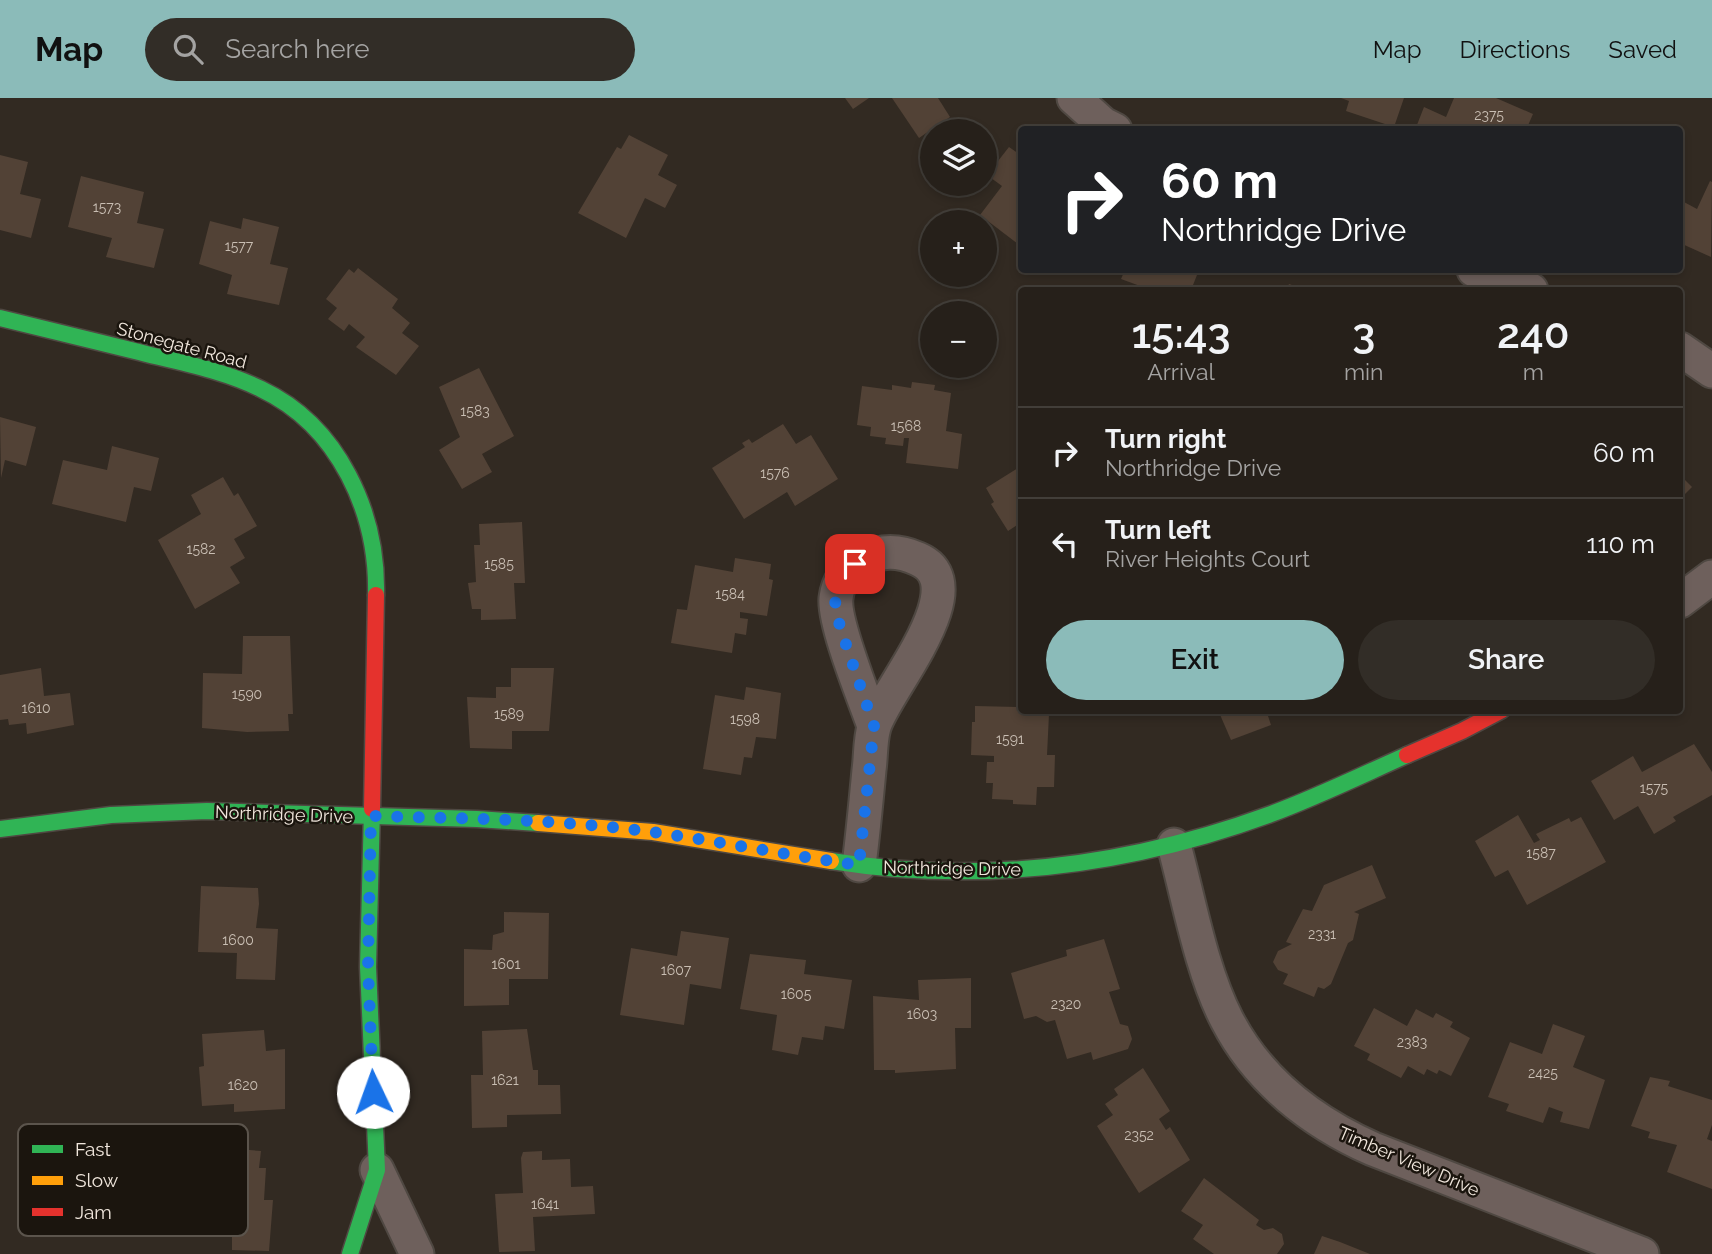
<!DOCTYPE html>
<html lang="en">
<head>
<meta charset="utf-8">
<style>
	body { margin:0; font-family:Raleway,sans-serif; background:#322d27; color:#f1f3f6; height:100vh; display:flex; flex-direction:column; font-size:26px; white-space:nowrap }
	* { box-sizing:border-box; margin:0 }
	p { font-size:23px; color:#a4a3a2 }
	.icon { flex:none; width:38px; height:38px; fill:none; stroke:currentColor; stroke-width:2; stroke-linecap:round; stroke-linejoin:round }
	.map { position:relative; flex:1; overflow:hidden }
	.panel { position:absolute; left:1018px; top:189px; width:665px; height:427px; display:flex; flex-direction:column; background:#26201a; border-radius:7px; box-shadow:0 4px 10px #0003,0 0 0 2px #423e39 }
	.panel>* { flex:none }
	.hud { position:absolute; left:1018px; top:28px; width:665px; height:147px; border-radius:7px; box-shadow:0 4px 10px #0003,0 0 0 2px #423e39; background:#202124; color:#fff; overflow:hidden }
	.tools { position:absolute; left:920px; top:21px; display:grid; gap:14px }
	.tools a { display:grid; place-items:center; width:77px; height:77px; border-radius:50%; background:#26201a; box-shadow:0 4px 10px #0003,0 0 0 2px #423e39; font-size:35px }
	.pin { position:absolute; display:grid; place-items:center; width:60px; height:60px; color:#fff; margin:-30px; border-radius:14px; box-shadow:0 4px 10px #0006 }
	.me { position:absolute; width:77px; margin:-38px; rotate:357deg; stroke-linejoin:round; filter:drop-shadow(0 0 5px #0008) }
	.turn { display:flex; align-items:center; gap:24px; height:147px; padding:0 28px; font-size:32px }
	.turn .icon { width:91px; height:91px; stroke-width:2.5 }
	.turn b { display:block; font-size:49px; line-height:60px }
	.eta { display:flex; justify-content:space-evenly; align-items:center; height:119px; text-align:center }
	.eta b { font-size:42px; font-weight:600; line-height:49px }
	.primary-button { display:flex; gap:14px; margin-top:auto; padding:14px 28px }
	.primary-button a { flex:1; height:80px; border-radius:42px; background:#8bbbb9; color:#111; font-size:28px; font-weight:600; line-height:80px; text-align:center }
	.primary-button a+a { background:#322d27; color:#f1f3f6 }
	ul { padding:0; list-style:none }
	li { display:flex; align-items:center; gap:21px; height:91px; padding:0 28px; border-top:2px solid #423e39 }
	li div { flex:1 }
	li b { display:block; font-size:26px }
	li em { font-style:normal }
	header { display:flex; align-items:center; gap:42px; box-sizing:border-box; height:98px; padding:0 35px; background:#8bbbb9; color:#111 }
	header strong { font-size:33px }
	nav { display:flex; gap:38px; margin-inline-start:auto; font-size:24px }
	.search { width:490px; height:63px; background:#322d27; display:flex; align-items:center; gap:18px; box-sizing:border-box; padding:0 24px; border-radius:38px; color:#a4a3a2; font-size:26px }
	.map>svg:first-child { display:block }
	.building { fill:#524236 }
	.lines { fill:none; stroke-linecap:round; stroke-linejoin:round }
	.street-casing { stroke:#4f4842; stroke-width:37 }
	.fast-casing { stroke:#4f4842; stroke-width:19 }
	.slow-casing { stroke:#4f4842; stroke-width:19 }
	.jam-casing { stroke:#4f4842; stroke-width:19 }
	.street { stroke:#6e605c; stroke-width:33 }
	.fast { stroke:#30b455; stroke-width:16 }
	.slow { stroke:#ff9f0a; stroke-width:16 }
	.jam { stroke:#e5322d; stroke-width:16 }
	.route { stroke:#1a73e8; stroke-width:12; stroke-dasharray:0 21.6 }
	.labels { text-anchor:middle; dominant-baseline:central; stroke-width:5; stroke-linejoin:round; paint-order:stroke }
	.number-label { font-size:14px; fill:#c9beb3 }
	.street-label { font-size:18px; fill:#f1e7dd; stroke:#1b150e }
	.key { fill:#1b150e; stroke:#5b544c; stroke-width:2 }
	.key-label { font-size:19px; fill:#f1e7dd }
</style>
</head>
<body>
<header>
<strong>Map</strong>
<div class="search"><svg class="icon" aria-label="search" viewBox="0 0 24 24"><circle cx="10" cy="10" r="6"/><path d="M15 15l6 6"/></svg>Search here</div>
<nav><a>Map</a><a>Directions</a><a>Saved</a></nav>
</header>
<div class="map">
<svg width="1712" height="1156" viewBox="0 0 1712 1156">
	<rect width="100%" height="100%" fill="#322a22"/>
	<g class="building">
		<polygon points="845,0 869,0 853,11"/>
		<polygon points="892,0 938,0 950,19 919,40"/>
		<polygon points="1341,0 1404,0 1394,29 1346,13 1349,3"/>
		<polygon points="1454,0 1496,0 1533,16 1526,32 1415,32 1424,9 1446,19"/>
		<polygon points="629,37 668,57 658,77 677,87 665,110 645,100 626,140 578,115 617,49 621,51"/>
		<polygon points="1009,49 1022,58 1022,149 980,117 1002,88 987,77"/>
		<polygon points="0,57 28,64 20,96 41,101 31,140 0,132"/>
		<polygon points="81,78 144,94 137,125 164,131 154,170 106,159 112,140 68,129"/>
		<polygon points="1710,83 1712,84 1711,159 1680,145 1680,113 1684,104 1697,111"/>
		<polygon points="243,120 279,129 270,166 288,170 279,207 227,196 232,177 199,166 210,123 241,131"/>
		<polygon points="358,170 398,201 392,210 410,225 402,235 419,248 396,277 356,249 365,239 349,226 344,233 328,221 337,210 326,201 349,171 354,175"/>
		<polygon points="1125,172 1199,172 1191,192 1151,192 1121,181"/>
		<polygon points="1289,186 1306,192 1286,192"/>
		<polygon points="479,270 514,338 482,356 492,374 462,391 439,352 460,339 439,289"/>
		<polygon points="912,284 935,287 934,292 951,295 946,333 962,336 958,371 906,365 909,340 904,340 903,348 885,346 886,340 870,338 871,329 857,327 862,288 892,292 892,287 911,290"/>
		<polygon points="0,319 36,329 26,368 5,362 1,380"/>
		<polygon points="783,326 796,346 811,337 838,381 795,408 787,394 744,421 712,370 745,349 742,345 749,341 752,345"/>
		<polygon points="112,348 159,360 151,393 134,389 126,424 52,406 63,362 107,372"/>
		<polygon points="1018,370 1022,376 1022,424 1008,433 991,406 994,404 986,390"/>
		<polygon points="1680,377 1692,389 1680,401"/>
		<polygon points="223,379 234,398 238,395 257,428 234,441 245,460 230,469 240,485 195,511 158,442 201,416 191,397"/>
		<polygon points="522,424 525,485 514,485 516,521 481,522 481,511 472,511 468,485 476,484 474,447 480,447 479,426"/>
		<polygon points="735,460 771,466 769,481 773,482 767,518 740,514 740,520 748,521 746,537 735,535 732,555 671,545 677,511 687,512 695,467 733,474"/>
		<polygon points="243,538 290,538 293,616 288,616 289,633 247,634 202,630 203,575 242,576"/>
		<polygon points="1022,555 1022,593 1020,593 1017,556"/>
		<polygon points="41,570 44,598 70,595 74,627 27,636 26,625 9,627 8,621 0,622 0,577"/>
		<polygon points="511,570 554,570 549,633 512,633 512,651 470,650 467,599 496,600 496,589 511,589"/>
		<polygon points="746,589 781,595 776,641 756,639 752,660 744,659 741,677 703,671 715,597 744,602"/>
		<polygon points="975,608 1022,609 1022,612 1028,612 1028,615 1049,616 1047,657 1055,657 1054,689 1037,689 1036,707 1013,706 1013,702 992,701 993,685 986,685 987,664 994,664 994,658 971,657 972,624 975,624"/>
		<polygon points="1218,612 1266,612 1271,627 1231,642"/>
		<polygon points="1694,646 1712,674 1712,697 1673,719 1676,723 1654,736 1638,708 1614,722 1591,683 1633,658 1642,674"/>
		<polygon points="1518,717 1534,745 1540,742 1536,736 1569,720 1571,724 1581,719 1606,764 1527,807 1508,772 1495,779 1475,743"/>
		<polygon points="1372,767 1386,800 1354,814 1359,816 1353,842 1348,845 1331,886 1324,891 1318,889 1314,899 1283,886 1288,876 1278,872 1273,864 1278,853 1292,846 1286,844 1303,811 1312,813 1324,787"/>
		<polygon points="201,788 258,790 259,806 256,830 278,831 275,882 236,881 237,855 198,854"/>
		<polygon points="504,814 549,815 548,881 509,881 509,907 464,908 464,851 492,852 493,837 504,834"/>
		<polygon points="681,833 729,840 721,891 690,886 684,927 620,917 631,850 677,858"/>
		<polygon points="1104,841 1120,891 1109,894 1120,926 1128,928 1132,941 1128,951 1093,962 1091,954 1067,961 1055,922 1047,924 1036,918 1024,921 1011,875 1067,858 1066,852"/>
		<polygon points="750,856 806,862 804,876 852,882 844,931 825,928 823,942 802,939 798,957 772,952 777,917 740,911"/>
		<polygon points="971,880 971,930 955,930 956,971 895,975 895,972 874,972 873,898 919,902 918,882"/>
		<polygon points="1374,910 1407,928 1416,911 1433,920 1436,915 1453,924 1450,929 1470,940 1451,978 1439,972 1437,976 1427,971 1424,977 1408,968 1401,980 1367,962 1370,956 1354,948"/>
		<polygon points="1553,926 1585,938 1573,969 1605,982 1589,1031 1560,1024 1563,1014 1549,1009 1543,1025 1506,1013 1509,1006 1488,999 1510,944 1542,956"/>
		<polygon points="527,931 533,972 538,972 538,987 560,987 561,1016 507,1017 507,1029 472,1030 471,977 483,977 482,933"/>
		<polygon points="264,932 266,953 285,951 285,1011 234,1014 234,1006 202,1008 199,969 204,968 202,936"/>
		<polygon points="1143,970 1170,1013 1159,1021 1166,1032 1170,1029 1190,1062 1139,1095 1097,1028 1113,1017 1105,1006 1118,997 1114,991"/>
		<polygon points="1650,979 1670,983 1668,988 1712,1002 1712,1027 1707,1041 1712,1043 1712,1091 1667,1074 1677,1047 1648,1040 1650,1034 1631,1028"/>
		<polygon points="209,1049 261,1053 259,1070 266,1070 264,1102 273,1102 269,1153 232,1152 232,1135 203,1135 204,1068 209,1068"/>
		<polygon points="542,1053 542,1062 570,1061 571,1089 593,1088 595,1116 533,1119 535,1153 499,1154 495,1096 523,1095 521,1060 523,1054"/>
		<polygon points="1204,1080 1259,1122 1256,1127 1264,1132 1273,1130 1282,1136 1284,1146 1277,1156 1214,1156 1193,1141 1203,1127 1181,1113"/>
		<polygon points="1322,1138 1340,1144 1370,1156 1314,1156"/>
	</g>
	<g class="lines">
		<defs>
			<g id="street">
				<polyline points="1074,0 1103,26 1115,32"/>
				<polyline points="1474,172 1531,192"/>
				<polyline points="1680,251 1712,273"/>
				<polyline points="1680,503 1712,479"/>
				<path d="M1174,747C1189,802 1201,872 1227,922C1258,982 1312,1024 1373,1051L1642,1156"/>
				<path d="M859,767C863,736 866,704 869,672C871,658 870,643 874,629C883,595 979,487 918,461C898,452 881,452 862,462C847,470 838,484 836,500C833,524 865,602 874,628"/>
				<polyline points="377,1072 417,1156"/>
			</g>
			<g id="fast">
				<path d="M0,220C46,231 93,243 139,254C181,265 223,272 261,291C339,328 378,415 376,497"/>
				<polyline points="0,731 111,717 207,713 477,721 538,725"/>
				<path d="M831,763C981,787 1129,768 1271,716C1317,699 1362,677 1407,657"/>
				<polyline points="350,1156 377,1072 368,869 372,711"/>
			</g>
			<polyline id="slow" points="538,725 653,734 831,763"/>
			<g id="jam">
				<polyline points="1407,657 1462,633 1502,612"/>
				<polyline points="372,711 376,497"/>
			</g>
		</defs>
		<use href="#street" class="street-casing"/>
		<use href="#fast" class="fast-casing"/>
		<use href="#slow" class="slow-casing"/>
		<use href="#jam" class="jam-casing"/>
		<use href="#street" class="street"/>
		<use href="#fast" class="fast"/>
		<use href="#slow" class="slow"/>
		<use href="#jam" class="jam"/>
	</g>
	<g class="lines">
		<path class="route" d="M373,994L368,869L371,718C451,720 532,721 611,729C695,738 776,756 859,767L874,628L840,529L835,503L839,487L846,475L855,466"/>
	</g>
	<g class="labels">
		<g class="number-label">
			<text x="1489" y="17">2375</text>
			<text x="107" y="109">1573</text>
			<text x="239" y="148">1577</text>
			<text x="475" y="313">1583</text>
			<text x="906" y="328">1568</text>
			<text x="775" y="375">1576</text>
			<text x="201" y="451">1582</text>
			<text x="499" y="466">1585</text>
			<text x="730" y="496">1584</text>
			<text x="247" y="596">1590</text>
			<text x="36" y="610">1610</text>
			<text x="509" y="616">1589</text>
			<text x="745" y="621">1598</text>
			<text x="1010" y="641">1591</text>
			<text x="1654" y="690">1575</text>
			<text x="1541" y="755">1587</text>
			<text x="1322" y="836">2331</text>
			<text x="238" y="842">1600</text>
			<text x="506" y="866">1601</text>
			<text x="676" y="872">1607</text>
			<text x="796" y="896">1605</text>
			<text x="1066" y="906">2320</text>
			<text x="922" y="916">1603</text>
			<text x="1412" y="944">2383</text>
			<text x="1543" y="975">2425</text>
			<text x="505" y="982">1621</text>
			<text x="243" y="987">1620</text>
			<text x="1139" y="1037">2352</text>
			<text x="545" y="1106">1641</text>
		</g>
		<g class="street-label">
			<text transform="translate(182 247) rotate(15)">Stonegate Road</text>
			<text transform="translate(284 716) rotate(2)">Northridge Drive</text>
			<text transform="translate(952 770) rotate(1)">Northridge Drive</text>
			<text transform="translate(1409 1063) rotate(23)">Timber View Drive</text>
		</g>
	</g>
	<rect x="18" y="1026" width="230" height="112" rx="10" class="key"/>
	<rect x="32" y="1047" width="31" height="8" fill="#30b455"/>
	<rect x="32" y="1078" width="31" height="9" fill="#ff9f0a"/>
	<rect x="32" y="1110" width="31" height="8" fill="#e5322d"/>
	<g class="key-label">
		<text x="75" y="1058">Fast</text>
		<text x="75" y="1089">Slow</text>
		<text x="75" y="1121">Jam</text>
	</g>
</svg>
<div class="tools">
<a><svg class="icon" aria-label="layers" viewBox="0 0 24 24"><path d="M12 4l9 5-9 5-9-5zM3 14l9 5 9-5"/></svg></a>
<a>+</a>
<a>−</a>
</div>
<div class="pin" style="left:855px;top:466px;background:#d93025"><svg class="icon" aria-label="arrive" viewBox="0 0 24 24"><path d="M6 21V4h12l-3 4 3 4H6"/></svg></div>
<svg class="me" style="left:373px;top:994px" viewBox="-20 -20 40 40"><circle r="19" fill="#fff"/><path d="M0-13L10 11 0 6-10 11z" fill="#1a73e8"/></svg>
<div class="hud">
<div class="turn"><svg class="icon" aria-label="right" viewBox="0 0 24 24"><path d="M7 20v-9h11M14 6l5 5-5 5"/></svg><div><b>60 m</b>Northridge Drive</div></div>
</div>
<section class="panel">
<div class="eta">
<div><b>15:43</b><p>Arrival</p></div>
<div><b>3</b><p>min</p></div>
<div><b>240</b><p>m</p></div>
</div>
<ul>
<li><svg class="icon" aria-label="right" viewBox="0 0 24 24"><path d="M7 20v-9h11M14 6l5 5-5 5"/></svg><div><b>Turn right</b><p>Northridge Drive</p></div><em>60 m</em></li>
<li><svg class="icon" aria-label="left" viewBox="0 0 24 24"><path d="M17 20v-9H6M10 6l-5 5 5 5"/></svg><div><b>Turn left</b><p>River Heights Court</p></div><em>110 m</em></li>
</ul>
<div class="primary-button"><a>Exit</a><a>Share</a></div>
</section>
</div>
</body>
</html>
